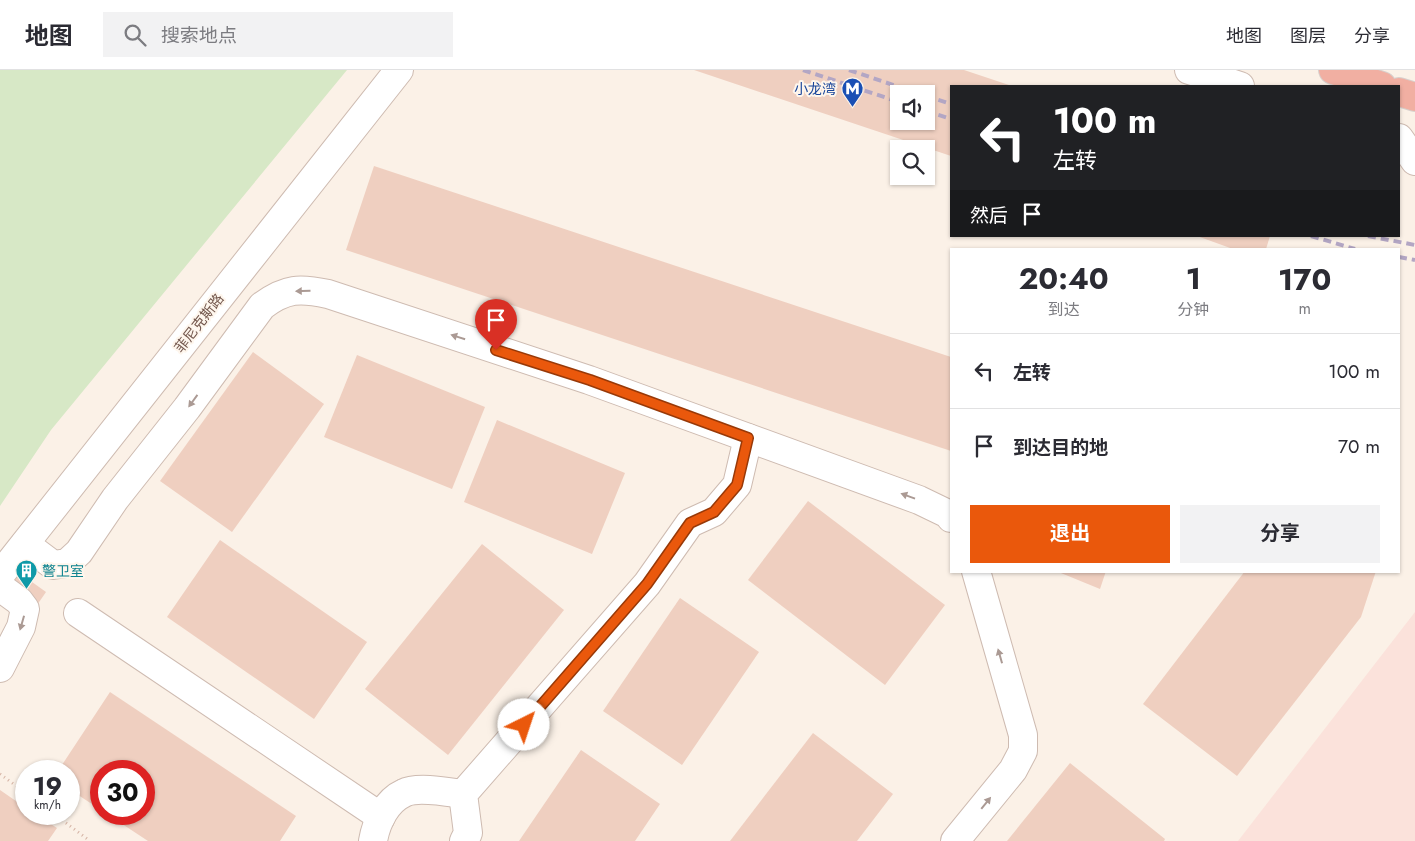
<!DOCTYPE html>
<html lang="zh">
<head>
<meta charset="utf-8">
<style>
	body { margin:0; font-family:Jost,"Noto Sans SC",sans-serif; background:#f2f2f3; color:#2b2b33; height:100vh; display:flex; flex-direction:column; font-size:19px; white-space:nowrap }
	* { box-sizing:border-box; margin:0 }
	p { font-size:16px; color:#7c7c81 }
	.icon { flex:none; width:28px; height:28px; fill:none; stroke:currentColor; stroke-width:2; stroke-linecap:round; stroke-linejoin:round }
	.map { position:relative; flex:1; overflow:hidden }
	.drawer { position:absolute; left:950px; top:178px; width:450px; height:325px; display:flex; flex-direction:column; background:#fff; border-radius:0px; box-shadow:0 1px 4px #0004 }
	.drawer>* { flex:none }
	.top-card { position:absolute; left:950px; top:15px; width:450px; height:152px; border-radius:0px; box-shadow:0 1px 4px #0004; background:#202124; color:#fff; overflow:hidden }
	.fabs { position:absolute; left:890px; top:15px; display:grid; gap:10px }
	.fabs a { display:grid; place-items:center; width:45px; height:45px; border-radius:0px; background:#fff; box-shadow:0 1px 4px #0004; font-size:25px }
	.speed { position:absolute; left:15px; top:690px; display:flex; gap:10px; font-size:25px; font-weight:700; text-align:center }
	.speed>* { display:grid; place-content:center; width:65px; height:65px; border-radius:50%; background:#fff; box-shadow:0 1px 4px #0004; line-height:1 }
	.speed small { font-size:12px; font-weight:400 }
	.speed .limit { border:8px solid #d22; background:#fff; color:#111 }
	.pin { position:absolute; display:grid; place-items:center; width:42px; height:42px; color:#fff; margin:-51px -21px; border-radius:50% 50% 50% 0; rotate:-45deg; box-shadow:0 0 5px #0007 }
	.pin .icon { rotate:45deg }
	.me { position:absolute; width:55px; margin:-28px; rotate:41deg; stroke-linejoin:round; filter:drop-shadow(0 0 4px #0008) }
	.turn { display:flex; align-items:center; gap:18px; height:105px; padding:0 20px; font-size:22px }
	.turn .icon { width:65px; height:65px; stroke-width:2.5 }
	.turn b { display:block; font-size:35px; line-height:42px }
	.then { display:flex; align-items:center; height:48px; padding:0 20px; background:#0003; gap:10px; font-size:19px }
	.eta { display:flex; justify-content:space-evenly; align-items:center; height:85px; text-align:center }
	.eta b { font-size:30px; font-weight:700; line-height:35px }
	.cta { display:flex; gap:10px; margin-top:auto; padding:10px 20px }
	.cta a { flex:1; height:58px; border-radius:0px; background:#ea580c; color:#fff; font-size:20px; font-weight:700; line-height:58px; text-align:center }
	.cta a+a { background:#f2f2f3; color:#2b2b33 }
	ul { padding:0; list-style:none }
	li { display:flex; align-items:center; gap:15px; height:75px; padding:0 20px; border-top:1px solid #e1e1e2 }
	li div { flex:1 }
	li b { display:block; font-size:19px }
	li em { font-style:normal }
	header { display:flex; align-items:center; gap:30px; box-sizing:border-box; height:70px; padding:0 25px; background:#fff; border-bottom:1px solid #e1e1e2 }
	header strong { font-size:24px }
	nav { display:flex; gap:28px; margin-inline-start:auto; font-size:18px }
	.search { width:350px; height:45px; background:#f2f2f3; display:flex; align-items:center; gap:12px; box-sizing:border-box; padding:0 18px; border-radius:0px; color:#7c7c81; font-size:19px }
	.map>svg:first-child { display:block }
	.commercial { fill:#fbe2db }
	.green { fill:#d7e8c6 }
	.building { fill:#efcfc0; fill-rule:evenodd }
	.lines { fill:none; stroke-linecap:round; stroke-linejoin:round }
	.minor-casing { stroke:#cebbb1; stroke-width:30 }
	.highway-casing { stroke:#d8d0cd; stroke-width:30 }
	.path { stroke:#d4b2a3; stroke-width:3; stroke-dasharray:1 4; stroke-linecap:butt }
	.minor { stroke:#fff; stroke-width:28 }
	.highway { stroke:#f1afa2; stroke-width:28 }
	.rail { stroke:#b3a6c4; stroke-width:4; stroke-dasharray:8 5; stroke-linecap:butt }
	.oneway { fill:#ab9a94 }
	.route-casing { stroke:#983908; stroke-width:12 }
	.route { stroke:#ea580c; stroke-width:9 }
	.labels { text-anchor:middle; dominant-baseline:central; stroke-width:4; stroke-linejoin:round; paint-order:stroke }
	.transit-label { font-size:14px; fill:#164399; stroke:#fef6ed; text-anchor:end }
	.street-label { font-size:14px; fill:#73574d; stroke:#fef6ed }
	.culture-label { font-size:14px; fill:#0d838f; stroke:#fef6ed; text-anchor:start }
</style>
</head>
<body>
<header>
<strong>地图</strong>
<div class="search"><svg class="icon" aria-label="search" viewBox="0 0 24 24"><circle cx="10" cy="10" r="6"/><path d="M15 15l6 6"/></svg>搜索地点</div>
<nav><a>地图</a><a>图层</a><a>分享</a></nav>
</header>
<div class="map">
<svg width="1415" height="771" viewBox="0 0 1415 771">
	<rect width="100%" height="100%" fill="#fbf1e7"/>
	<polygon class="commercial" points="1415,542 1415,771 1238,771"/>
	<polygon class="green" points="0,0 347,0 51,360 0,436"/>
	<g class="building">
		<path d="M694,0H964L1012,16H951V86ZM899,24H926V51H899Z"/>
		<polygon points="374,96 951,287 951,381 346,180"/>
		<polygon points="1197,166 1270,166 1266,179 1233,179"/>
		<polygon points="253,282 324,334 232,462 160,411"/>
		<polygon points="357,285 485,337 452,419 324,367"/>
		<polygon points="497,350 625,403 592,484 464,432"/>
		<polygon points="808,431 945,535 885,615 748,510"/>
		<polygon points="220,470 367,572 314,649 167,547"/>
		<polygon points="482,474 564,540 448,685 365,619"/>
		<polygon points="1056,501 1106,501 1100,519"/>
		<polygon points="1245,501 1376,501 1361,547 1237,706 1143,634"/>
		<polygon points="18,502 46,522 35,538 6,517"/>
		<polygon points="680,528 759,582 682,695 603,641"/>
		<polygon points="110,622 296,746 280,771 148,771 107,744 144,744 144,701 101,701 101,740 69,719 69,701 58,701"/>
		<polygon points="813,663 893,724 857,771 730,771"/>
		<polygon points="581,680 660,734 635,771 519,771"/>
		<polygon points="1070,693 1165,769 1164,771 1007,771"/>
		<polygon points="0,720 26,738 26,744 35,744 57,758 48,771 0,771"/>
	</g>
	<g class="lines">
		<defs>
			<g id="minor">
				<polyline points="1189,0 1240,16"/>
				<polyline points="1399,68 1415,91"/>
				<path d="M25,474L53,495L67,493L79,482L115,429L187,338L262,236C286,218 300,218 328,224L589,310L919,430L948,444L951,448"/>
				<polyline points="0,505 399,0"/>
				<polyline points="0,517 19,531 25,539 21,557 0,598"/>
				<polyline points="78,543 381,747"/>
				<path d="M373,771C376,753 386,731 404,723C417,716 449,722 463,724"/>
				<polyline points="464,771 468,763 463,724 647,514 690,453 714,442 737,415 748,368"/>
				<polyline points="955,771 1013,700 1023,681 1023,665 976,501"/>
			</g>
			<g id="highway">
				<polyline points="1333,0 1382,16"/>
				<polyline points="1399,22 1415,27"/>
			</g>
		</defs>
		<use href="#minor" class="minor-casing"/>
		<use href="#highway" class="highway-casing"/>
		<g class="path">
			<polyline points="0,704 26,723"/>
			<polyline points="54,744 90,771"/>
		</g>
		<use href="#minor" class="minor"/>
		<use href="#highway" class="highway"/>
		<g class="rail">
			<polyline points="803,0 899,32"/>
			<polyline points="849,0 920,24"/>
			<polyline points="926,26 951,34"/>
			<polyline points="926,41 951,49"/>
			<polyline points="1311,166 1355,179"/>
			<polyline points="1368,166 1415,175"/>
			<polyline points="1399,187 1415,190"/>
		</g>
	</g>
	<defs><path id="oneway-solid" d="M-6-.8H1V-3.2L6.5 0L1 3.2V.8H-6Z" transform="scale(1.25)"/></defs>
	<g class="oneway">
		<use href="#oneway-solid" transform="translate(303 221) rotate(179)"/>
		<use href="#oneway-solid" transform="translate(458 267) rotate(-162)"/>
		<use href="#oneway-solid" transform="translate(193 331) rotate(126)"/>
		<use href="#oneway-solid" transform="translate(908 426) rotate(-160)"/>
		<use href="#oneway-solid" transform="translate(22 553) rotate(106)"/>
		<use href="#oneway-solid" transform="translate(1000 586) rotate(-106)"/>
		<use href="#oneway-solid" transform="translate(986 733) rotate(-51)"/>
	</g>
	<g class="lines">
		<defs>
			<polyline id="route" points="496,280 590,310 748,368 737,415 714,442 690,453 647,514 524,655"/>
		</defs>
		<use href="#route" class="route-casing"/>
		<use href="#route" class="route"/>
	</g>
	<defs>
		<symbol id="metro-pin" viewBox="-11 -11 22 30"><path d="M0 17L-7.5 6A9.5 9.5 0 1 1 7.5 6Z" fill="#1a4fb4" stroke="#fef6ed"/><path d="M-5.5 5V-5H-3L0 0L3-5H5.5V5H3V-.5L0 4L-3-.5V5Z" fill="#fff"/></symbol>
		<symbol id="building-pin" viewBox="-11 -11 22 30"><path d="M0 17L-7.5 6A9.5 9.5 0 1 1 7.5 6Z" fill="#0f9aa8" stroke="#fef6ed"/><path d="M-4-6H4V6H1V3H-1V6H-4ZM-2.5-4.3h1.7v1.8h-1.7ZM.8-4.3h1.7v1.8H.8ZM-2.5-1h1.7V.8h-1.7ZM.8-1h1.7V.8H.8Z" fill="#fff"/></symbol>
	</defs>
	<g fill-rule="evenodd">
		<use href="#metro-pin" x="840" y="6" width="25" height="34"/>
		<use href="#building-pin" x="14" y="488" width="25" height="34"/>
	</g>
	<g class="labels">
		<g class="transit-label">
			<text x="836" y="19">小龙湾</text>
		</g>
		<g class="street-label">
			<text transform="translate(199 253) rotate(-52)">菲尼克斯路</text>
		</g>
		<g class="culture-label">
			<text x="42" y="501">警卫室</text>
		</g>
	</g>
</svg>
<div class="fabs">
<a><svg class="icon" aria-label="sound" viewBox="0 0 24 24"><path d="M4 9h4l5-4v14l-5-4H4zM17 9q2 3 0 6"/></svg></a>
<a><svg class="icon" aria-label="search" viewBox="0 0 24 24"><circle cx="10" cy="10" r="6"/><path d="M15 15l6 6"/></svg></a>
</div>
<div class="speed"><div>19<small>km/h</small></div><div class="limit">30</div></div>
<div class="pin" style="left:496px;top:280px;background:#d93025"><svg class="icon" aria-label="arrive" viewBox="0 0 24 24"><path d="M6 21V4h12l-3 4 3 4H6"/></svg></div>
<svg class="me" style="left:524px;top:655px" viewBox="-20 -20 40 40"><circle r="19" fill="#fff"/><path d="M0-13L10 11 0 6-10 11z" fill="#ea580c"/></svg>
<div class="top-card">
<div class="turn"><svg class="icon" aria-label="left" viewBox="0 0 24 24"><path d="M17 20v-9H6M10 6l-5 5 5 5"/></svg><div><b>100 m</b>左转</div></div>
<div class="then">然后<svg class="icon" aria-label="arrive" viewBox="0 0 24 24"><path d="M6 21V4h12l-3 4 3 4H6"/></svg></div>
</div>
<section class="drawer">
<div class="eta">
<div><b>20:40</b><p>到达</p></div>
<div><b>1</b><p>分钟</p></div>
<div><b>170</b><p>m</p></div>
</div>
<ul>
<li><svg class="icon" aria-label="left" viewBox="0 0 24 24"><path d="M17 20v-9H6M10 6l-5 5 5 5"/></svg><div><b>左转</b></div><em>100 m</em></li>
<li><svg class="icon" aria-label="arrive" viewBox="0 0 24 24"><path d="M6 21V4h12l-3 4 3 4H6"/></svg><div><b>到达目的地</b></div><em>70 m</em></li>
</ul>
<div class="cta"><a>退出</a><a>分享</a></div>
</section>
</div>
</body>
</html>
